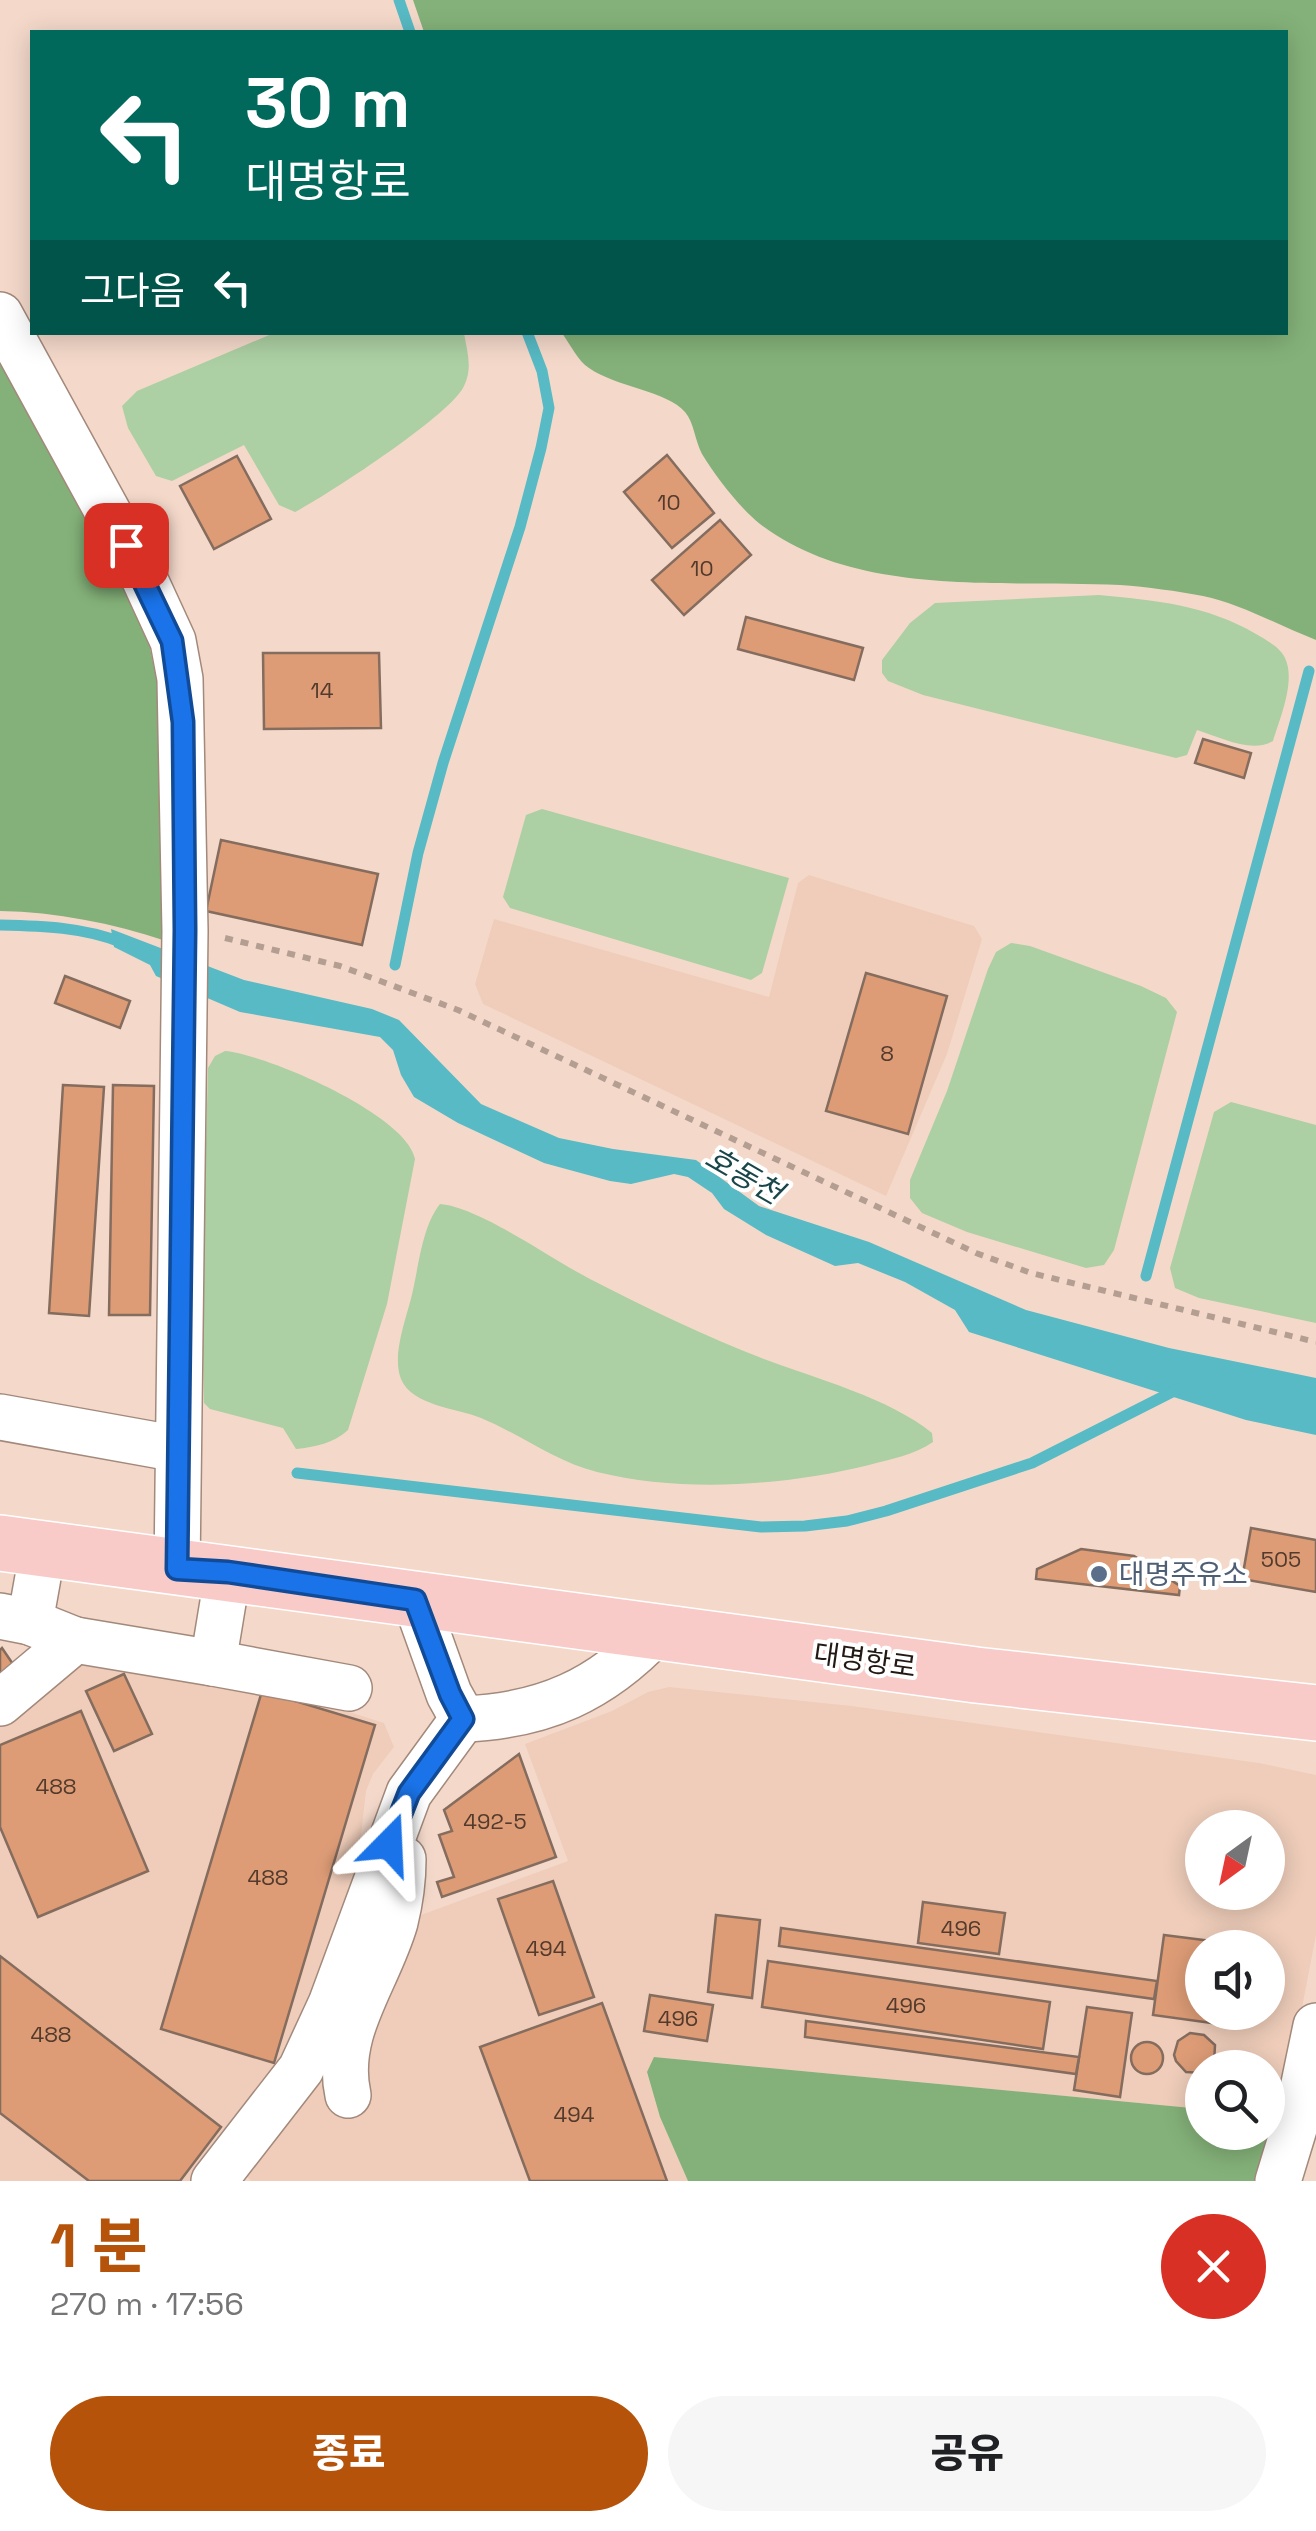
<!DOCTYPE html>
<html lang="ko">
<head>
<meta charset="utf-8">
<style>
	body { margin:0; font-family:"Space Grotesk","Noto Sans KR",sans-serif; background:#f6f6f6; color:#202124; height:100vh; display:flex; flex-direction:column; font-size:38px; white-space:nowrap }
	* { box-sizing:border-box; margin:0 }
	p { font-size:32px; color:#757577 }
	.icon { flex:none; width:55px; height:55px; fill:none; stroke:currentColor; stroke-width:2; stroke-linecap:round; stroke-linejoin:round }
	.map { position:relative; height:2181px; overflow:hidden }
	.drawer { display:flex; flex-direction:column; background:#fff; flex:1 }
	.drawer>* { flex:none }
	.hud { position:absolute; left:30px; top:30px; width:1258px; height:305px; border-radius:0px; box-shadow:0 5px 25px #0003; background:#00695c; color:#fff; overflow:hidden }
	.needle { width:65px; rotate:213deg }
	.fabs { position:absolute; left:1185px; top:1810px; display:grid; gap:20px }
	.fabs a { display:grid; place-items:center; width:100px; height:100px; border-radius:50%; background:#fff; box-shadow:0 5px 25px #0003; font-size:50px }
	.pin { position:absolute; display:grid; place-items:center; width:85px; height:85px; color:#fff; margin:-42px; border-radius:20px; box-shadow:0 5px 15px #0006 }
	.me { position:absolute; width:110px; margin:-55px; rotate:21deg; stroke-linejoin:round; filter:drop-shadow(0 0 8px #0008) }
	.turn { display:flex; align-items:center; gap:35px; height:210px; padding:0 50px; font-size:45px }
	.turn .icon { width:130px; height:130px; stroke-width:2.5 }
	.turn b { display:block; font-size:70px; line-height:85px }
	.then { display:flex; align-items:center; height:95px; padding:0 50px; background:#0003; gap:20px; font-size:38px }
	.round { display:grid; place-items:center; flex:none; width:105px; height:105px; border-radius:52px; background:#f6f6f6 }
	.headline { display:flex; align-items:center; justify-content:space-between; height:170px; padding:0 50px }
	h1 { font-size:60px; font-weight:800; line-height:75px; color:#b45309 }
	.button { display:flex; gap:20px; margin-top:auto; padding:20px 50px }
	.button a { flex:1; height:115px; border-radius:60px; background:#b45309; color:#fff; font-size:40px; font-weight:800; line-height:115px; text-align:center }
	.button a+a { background:#f6f6f6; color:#202124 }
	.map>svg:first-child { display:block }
	.built { fill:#efcdba; fill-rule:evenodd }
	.green { fill:#accfa3 }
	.forest { fill:#84b179 }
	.water { fill:#57bac4 }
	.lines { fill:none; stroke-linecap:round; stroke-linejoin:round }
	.stream { stroke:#57bac4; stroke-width:11 }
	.building { fill:#dd9c76; stroke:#846c5e; stroke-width:2.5 }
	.minor-casing { stroke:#a2897b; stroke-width:48 }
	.major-casing { stroke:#fff; stroke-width:58 }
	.path { stroke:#b49e92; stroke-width:6; stroke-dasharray:8 8; stroke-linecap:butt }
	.minor { stroke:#fff; stroke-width:45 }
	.major { stroke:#f8cac8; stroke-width:55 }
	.route-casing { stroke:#114b97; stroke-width:25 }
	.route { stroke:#1a73e8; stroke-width:18 }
	.service-dot { fill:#5c6f8a; stroke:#fff; stroke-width:4 }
	.labels { text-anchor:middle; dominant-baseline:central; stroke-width:8; stroke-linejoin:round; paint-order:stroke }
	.number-label { font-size:22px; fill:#523a2c }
	.service-label { font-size:28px; fill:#4e5e75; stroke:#fff; text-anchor:start }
	.street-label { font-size:28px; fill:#231914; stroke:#fff }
	.water-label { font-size:30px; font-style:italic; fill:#19464a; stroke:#fff }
</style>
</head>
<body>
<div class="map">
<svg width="1316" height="2181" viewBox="0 0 1316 2181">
	<rect width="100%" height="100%" fill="#f4d9ca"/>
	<g class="built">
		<polygon points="809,875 974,926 982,939 947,1054 886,1196 483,1004 475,984 494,919 769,997 798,883"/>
		<polygon points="89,1657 255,1682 384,1723 394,1747 373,1774 366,1791 354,1897 313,2025 198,2181 0,2181 0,1717"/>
		<path d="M669,1687L852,1706L1259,1763L1316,1775V1935L1281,2117L1268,2116V2068H1202V2109L655,2057L647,2073L660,2117L688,2181H251L236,2164L377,1927L421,1915L568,1861L525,1744L612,1711L648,1692ZM1202,1828H1268V1892H1202ZM1202,1948H1268V2012H1202Z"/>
	</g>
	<g class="green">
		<path d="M274,333H464C467,351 473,368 464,386C452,414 326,496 295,512L279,505L244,445L172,481L156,476L128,428L122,406L137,391Z"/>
		<path d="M1099,595C1154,600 1207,605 1256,634C1266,640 1280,647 1285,658C1296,681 1280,718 1273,741C1252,754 1220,737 1197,730L1187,755L1176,758L923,695L888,681L882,673V660L910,623L935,603Z"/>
		<polygon points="542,809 789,878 762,973 751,980 510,908 503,897 526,815"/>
		<polygon points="1011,943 1030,946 1141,986 1166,998 1177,1012 1114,1250 1104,1265 1086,1268 967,1232 922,1213 910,1198 910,1180 947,1091 988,969 996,952"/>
		<path d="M225,1051C268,1055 407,1115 415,1159L387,1304L348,1430C334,1443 315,1447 296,1449L283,1428L210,1409L204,1403L202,1296L208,1068L215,1056Z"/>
		<polygon points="1231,1102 1316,1125 1316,1323 1199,1298 1175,1288 1170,1268 1214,1112"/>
		<path d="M440,1204C479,1207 553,1260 590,1279C646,1308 705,1336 764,1359C817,1379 889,1398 932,1433L933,1442C914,1455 891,1459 869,1465C784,1486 683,1493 597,1472C556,1462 520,1434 481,1418C457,1408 412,1406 401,1379C391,1354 408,1315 413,1290C419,1263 423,1225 440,1204Z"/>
	</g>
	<g class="forest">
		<path d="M413,0H1316V640C1280,626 1241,604 1203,596C1177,591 1147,587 1120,585C1005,579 858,599 760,524C739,507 716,477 702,454C695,441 694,422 685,412C667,391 616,387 589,368C578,361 570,344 562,333L1285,332V32H424Z"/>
		<path d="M0,362L77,489L148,638L163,712L166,941C111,923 57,912 0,911Z"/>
		<polygon points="654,2057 1202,2109 1202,2132 1268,2132 1268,2116 1281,2117 1261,2181 688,2181 660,2117 647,2072"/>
	</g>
	<polygon class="water" points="111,929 244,980 372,1009 399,1020 481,1104 559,1138 613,1149 696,1160 759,1206 869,1242 1026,1310 1169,1348 1316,1378 1316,1435 1246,1420 969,1332 955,1310 905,1282 858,1263 835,1266 766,1235 724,1209 712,1193 688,1177 674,1174 631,1184 610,1181 544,1163 458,1123 414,1097 401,1075 393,1050 380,1037 240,1012 156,976 150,965 114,947"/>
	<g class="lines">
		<g class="stream">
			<polyline points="399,0 410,32"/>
			<path d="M0,925C42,926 84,927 123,943"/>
			<polyline points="395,965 418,853 443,763 520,527 541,448 549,408 542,371 527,332"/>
			<polyline points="1146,1276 1309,671"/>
			<polyline points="297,1473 700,1520 761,1527 805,1526 847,1521 886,1511 1032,1463 1178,1389"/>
		</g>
	</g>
	<g class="building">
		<polygon points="667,455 714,513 672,548 624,492"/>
		<polygon points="237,456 271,519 214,549 180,486"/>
		<polygon points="720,520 751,555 684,615 652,580"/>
		<polygon points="746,617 863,648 854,680 738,649"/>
		<polygon points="263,653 379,653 381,728 264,729"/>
		<polygon points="1203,739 1251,753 1244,778 1195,763"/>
		<polygon points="221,840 378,874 362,945 206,911"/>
		<polygon points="866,973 947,996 908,1134 826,1111"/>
		<polygon points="65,976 130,1001 120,1028 55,1003"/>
		<polygon points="63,1085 104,1087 89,1316 49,1313"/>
		<polygon points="113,1085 154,1086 150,1315 109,1315"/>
		<polygon points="1251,1528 1316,1540 1316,1592 1242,1579"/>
		<polygon points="1081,1549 1134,1556 1180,1586 1179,1595 1036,1579 1037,1569"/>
		<polygon points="2,1648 21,1676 0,1691 0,1650"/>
		<polygon points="124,1674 152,1734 114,1751 86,1691"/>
		<polygon points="262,1691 375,1725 274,2063 161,2029"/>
		<polygon points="81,1711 148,1871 38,1917 0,1827 0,1745"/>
		<polygon points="519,1754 556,1857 442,1897 437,1882 454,1877 439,1835 452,1831 444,1810"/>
		<polygon points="553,1881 594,1997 539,2015 498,1899"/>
		<polygon points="923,1902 1005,1913 999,1954 918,1943"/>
		<polygon points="716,1915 760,1920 752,1998 708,1992"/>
		<polygon points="781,1928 1157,1981 1154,1999 779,1946"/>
		<polygon points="1164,1935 1251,1946 1202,1948 1202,2012 1242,2012 1241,2027 1153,2015"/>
		<polygon points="0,1956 221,2127 180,2181 89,2181 0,2113"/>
		<polygon points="768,1961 1050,2002 1043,2049 762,2007"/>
		<polygon points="650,1995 713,2005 707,2041 644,2031"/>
		<polygon points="602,2003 667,2181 530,2181 480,2047"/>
		<polygon points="1087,2007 1132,2013 1120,2097 1074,2090"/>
		<polygon points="806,2021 1079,2057 1076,2074 805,2037"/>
		<polygon points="1190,2033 1204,2035 1215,2045 1214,2064 1202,2068 1202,2073 1186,2072 1176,2061 1174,2055 1178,2041"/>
		<circle cx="1147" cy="2058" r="16"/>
	</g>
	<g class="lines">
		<defs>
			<g id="minor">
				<polyline points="0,315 144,578 173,641 180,679 185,931 177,1569"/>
				<polyline points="0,1417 178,1449"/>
				<polyline points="0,1616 30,1622 75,1640"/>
				<polyline points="30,1622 43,1549"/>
				<polyline points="213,1663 349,1688"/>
				<polyline points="0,1703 75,1640 213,1663 228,1572"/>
				<path d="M463,1719C544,1716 601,1690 656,1632"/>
				<path d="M348,2095C334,2032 378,1981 395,1922C400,1902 403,1880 403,1859"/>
				<polyline points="214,2181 301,2069 331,2004 409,1793 463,1719 449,1694 415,1599"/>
				<polyline points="1278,2181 1296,2122 1316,2026"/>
			</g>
			<polyline id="major" points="0,1543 976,1675 1316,1713"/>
		</defs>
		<use href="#minor" class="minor-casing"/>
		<use href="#major" class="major-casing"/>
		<polyline class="path" points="225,938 340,966 458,1010 976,1253 1031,1273 1316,1342"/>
		<use href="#minor" class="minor"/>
		<use href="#major" class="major"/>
	</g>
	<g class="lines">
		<defs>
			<polyline id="route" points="126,545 172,641 183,722 185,930 177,1569 228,1572 415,1600 450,1694 463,1719 409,1793 389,1844"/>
		</defs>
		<use href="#route" class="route-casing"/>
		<use href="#route" class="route"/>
	</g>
	<circle class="service-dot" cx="1099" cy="1574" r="10"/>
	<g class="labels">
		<g class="number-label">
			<text x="669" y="502">10</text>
			<text x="702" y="568">10</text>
			<text x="322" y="690">14</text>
			<text x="887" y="1053">8</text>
			<text x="1281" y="1559">505</text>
			<text x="56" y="1786">488</text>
			<text x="495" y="1821">492-5</text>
			<text x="268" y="1877">488</text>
			<text x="961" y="1928">496</text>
			<text x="546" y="1948">494</text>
			<text x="906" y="2005">496</text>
			<text x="678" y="2018">496</text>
			<text x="51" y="2034">488</text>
			<text x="574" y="2114">494</text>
		</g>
		<g class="service-label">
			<text x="1119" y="1574">대명주유소</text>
		</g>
		<g class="street-label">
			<text transform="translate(865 1660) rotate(8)">대명항로</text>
		</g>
		<g class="water-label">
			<text transform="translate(744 1175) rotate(30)">호동천</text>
		</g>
	</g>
</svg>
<div class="fabs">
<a><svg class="needle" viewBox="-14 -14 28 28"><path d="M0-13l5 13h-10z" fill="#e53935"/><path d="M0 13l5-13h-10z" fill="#757577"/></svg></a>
<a><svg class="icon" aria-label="sound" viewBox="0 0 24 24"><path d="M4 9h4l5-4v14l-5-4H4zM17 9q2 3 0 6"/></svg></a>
<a><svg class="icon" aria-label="search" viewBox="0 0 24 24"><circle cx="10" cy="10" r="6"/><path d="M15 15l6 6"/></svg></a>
</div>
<div class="pin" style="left:126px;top:545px;background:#d93025"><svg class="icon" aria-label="arrive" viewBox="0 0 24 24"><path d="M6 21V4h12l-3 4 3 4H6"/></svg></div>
<svg class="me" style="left:389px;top:1844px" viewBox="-20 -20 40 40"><path d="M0-17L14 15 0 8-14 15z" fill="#1a73e8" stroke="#fff" stroke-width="4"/></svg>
<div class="hud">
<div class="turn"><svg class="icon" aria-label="left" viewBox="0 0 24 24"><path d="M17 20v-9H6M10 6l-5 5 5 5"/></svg><div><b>30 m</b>대명항로</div></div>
<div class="then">그다음<svg class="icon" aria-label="left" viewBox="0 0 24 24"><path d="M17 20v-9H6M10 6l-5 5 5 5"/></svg></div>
</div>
</div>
<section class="drawer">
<div class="headline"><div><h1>1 분</h1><p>270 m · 17:56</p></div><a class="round" style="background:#d93025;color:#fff"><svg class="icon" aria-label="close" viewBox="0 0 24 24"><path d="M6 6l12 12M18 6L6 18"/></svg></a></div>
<div class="button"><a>종료</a><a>공유</a></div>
</section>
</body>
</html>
